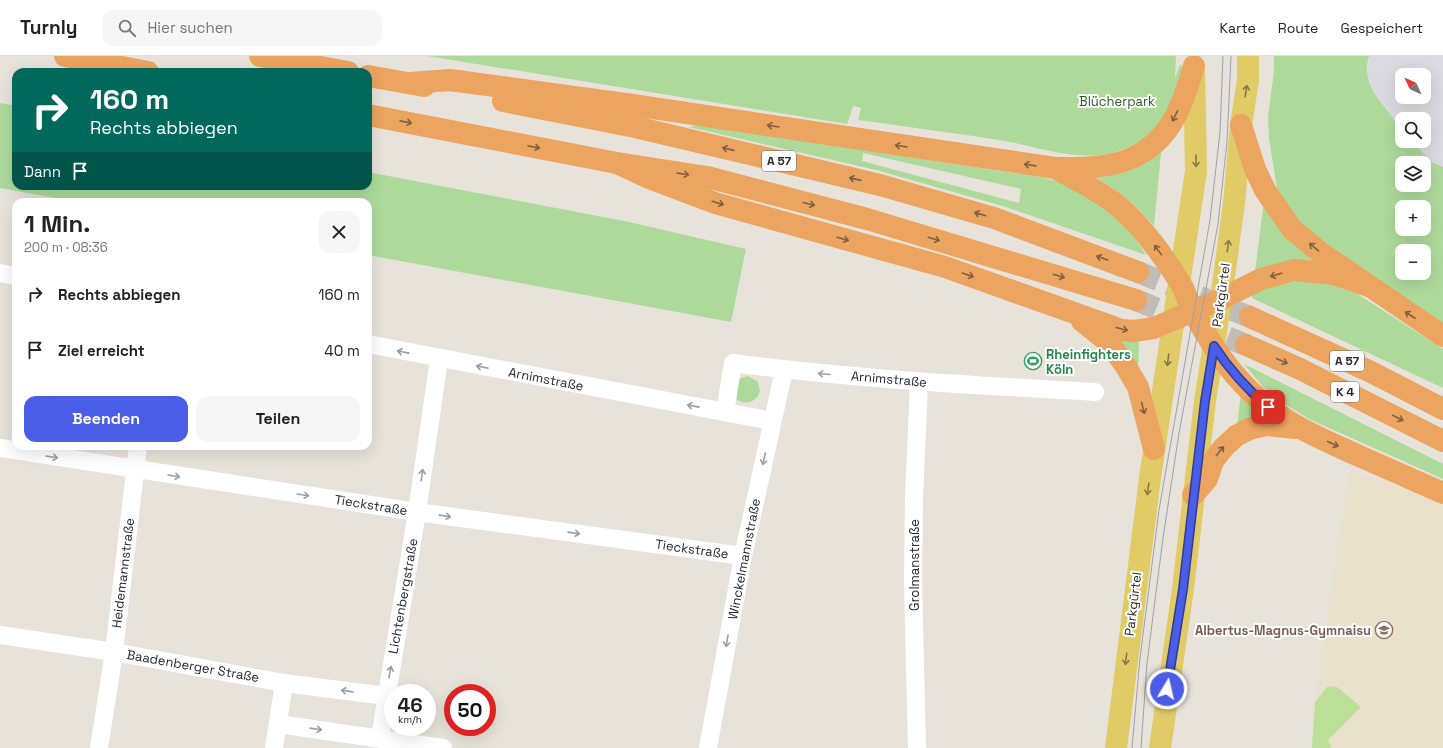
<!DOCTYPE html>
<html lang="de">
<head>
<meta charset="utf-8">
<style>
	body { margin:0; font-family:"Space Grotesk",sans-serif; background:#f6f6f6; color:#222; height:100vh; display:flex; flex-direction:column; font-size:15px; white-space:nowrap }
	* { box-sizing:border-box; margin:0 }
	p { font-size:13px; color:#767676 }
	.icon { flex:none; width:22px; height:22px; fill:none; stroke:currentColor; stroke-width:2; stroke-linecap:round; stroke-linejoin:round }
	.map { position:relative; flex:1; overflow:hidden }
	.side { position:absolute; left:12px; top:142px; width:360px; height:252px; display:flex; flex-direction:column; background:#fff; border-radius:12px; box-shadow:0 4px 16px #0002 }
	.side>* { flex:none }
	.guide { position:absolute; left:12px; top:12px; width:360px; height:122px; border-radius:12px; box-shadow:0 4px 16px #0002; background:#00695c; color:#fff; overflow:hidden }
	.needle { width:26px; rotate:314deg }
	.controls { position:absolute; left:1395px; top:12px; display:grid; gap:8px }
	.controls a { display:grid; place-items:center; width:36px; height:36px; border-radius:8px; background:#fff; box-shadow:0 4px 16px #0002; font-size:20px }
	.speed { position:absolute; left:384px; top:628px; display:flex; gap:8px; font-size:20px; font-weight:700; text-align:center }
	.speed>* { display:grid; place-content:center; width:52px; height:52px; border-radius:50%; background:#fff; box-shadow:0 4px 16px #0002; line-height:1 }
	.speed small { font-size:10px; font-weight:400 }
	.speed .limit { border:6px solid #d22; background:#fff; color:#111 }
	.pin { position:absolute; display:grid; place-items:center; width:34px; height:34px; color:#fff; margin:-17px; border-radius:8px; box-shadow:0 2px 6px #0006 }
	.me { position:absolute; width:44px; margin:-22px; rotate:9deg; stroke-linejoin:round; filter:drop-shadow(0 0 3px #0008) }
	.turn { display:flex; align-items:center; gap:14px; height:84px; padding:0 12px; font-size:18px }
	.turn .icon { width:52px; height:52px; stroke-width:2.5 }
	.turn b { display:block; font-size:28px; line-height:34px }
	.then { display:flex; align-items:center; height:38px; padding:0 12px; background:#0003; gap:8px; font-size:15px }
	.round { display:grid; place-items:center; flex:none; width:42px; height:42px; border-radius:12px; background:#f6f6f6 }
	.head { display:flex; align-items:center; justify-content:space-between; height:68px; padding:0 12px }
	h1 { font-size:24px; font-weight:700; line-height:30px }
	.button { display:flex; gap:8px; margin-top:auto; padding:8px 12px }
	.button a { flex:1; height:46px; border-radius:12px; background:#495de6; color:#fff; font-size:16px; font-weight:700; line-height:46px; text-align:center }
	.button a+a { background:#f6f6f6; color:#222 }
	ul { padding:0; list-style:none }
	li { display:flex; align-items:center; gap:12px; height:56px; padding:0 12px }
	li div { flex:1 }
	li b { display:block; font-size:15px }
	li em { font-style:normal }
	header { display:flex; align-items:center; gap:24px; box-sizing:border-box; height:56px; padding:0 20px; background:#fff; border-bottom:1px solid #e0e0e0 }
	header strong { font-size:19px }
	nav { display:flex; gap:22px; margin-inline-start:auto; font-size:14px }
	.search { width:280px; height:36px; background:#f6f6f6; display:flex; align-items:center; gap:10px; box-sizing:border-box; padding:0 14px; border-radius:12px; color:#767676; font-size:15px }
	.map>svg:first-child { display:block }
	.industrial { fill:#dcdae1; fill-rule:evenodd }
	.education { fill:#e9e1cb }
	.green { fill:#adda9b; fill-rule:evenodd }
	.pitch { fill:#bde098 }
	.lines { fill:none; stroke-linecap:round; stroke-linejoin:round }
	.highway-tunnel { stroke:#c1bdb6; stroke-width:22; stroke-dasharray:22 11; stroke-linecap:butt }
	.minor { stroke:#fff; stroke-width:18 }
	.major { stroke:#e1cb67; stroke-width:22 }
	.highway { stroke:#eca561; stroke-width:22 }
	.tram { stroke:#9e9fb0; stroke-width:1 }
	.oneway { stroke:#847947 }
	.oneway2 { stroke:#806041 }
	.oneway3 { stroke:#9e9e9e }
	.route-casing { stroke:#2f3c96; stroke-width:10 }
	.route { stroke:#495de6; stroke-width:7 }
	.labels { text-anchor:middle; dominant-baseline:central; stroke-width:4; stroke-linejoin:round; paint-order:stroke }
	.shield { fill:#fff; stroke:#686868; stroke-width:1 }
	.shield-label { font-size:12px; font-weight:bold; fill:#272727 }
	.park-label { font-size:13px; fill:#295b20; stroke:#fff }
	.street-label { font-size:13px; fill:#272727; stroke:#fff }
	.leisure-label { font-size:13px; font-weight:bold; fill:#27864d; stroke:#fff; text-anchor:start }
	.education-label { font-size:13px; font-weight:bold; fill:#785e54; stroke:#fff; text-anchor:end }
</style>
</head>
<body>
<header>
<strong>Turnly</strong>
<div class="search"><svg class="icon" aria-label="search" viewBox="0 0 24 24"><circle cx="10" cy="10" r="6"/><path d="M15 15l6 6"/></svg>Hier suchen</div>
<nav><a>Karte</a><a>Route</a><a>Gespeichert</a></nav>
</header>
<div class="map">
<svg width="1443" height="692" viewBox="0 0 1443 692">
	<rect width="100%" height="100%" fill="#e8e3da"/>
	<path class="industrial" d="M1369,0H1443V111L1433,107L1411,85H1424V63H1402V76L1383,50L1374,36L1367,20ZM1402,19H1424V41H1402Z"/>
	<polygon class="education" points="1350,415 1418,437 1443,448 1443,692 1312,692 1315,646 1335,502"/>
	<g class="green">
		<path d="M427,0H1176L1175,22L1180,9H1182L1180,29L1152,82C1135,87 1119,97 1101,99C1067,102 1038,91 1005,85C956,77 907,71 858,64L861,52L853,50L847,68Z"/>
		<path d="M1274,0H1369C1357,39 1402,57 1402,85H1411L1433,107L1443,111V270L1301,171L1278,138L1269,83L1268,61L1274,15ZM1402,107H1424V129H1402ZM1402,151H1424V173H1402ZM1402,195H1424V217H1402Z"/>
		<polygon points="0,47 16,50 16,130 368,130 368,116 629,166 746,193 731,266 368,199 368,146 78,146 0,132"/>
		<path d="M698,69L1040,121C1048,123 1058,125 1066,129C1097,143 1129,169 1146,199L1006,151L876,114L689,71ZM863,97L1021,133L1019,147L862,105Z"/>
		<path d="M1160,91L1161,97L1154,170C1135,148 1115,132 1090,119Z"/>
		<polygon points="1264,144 1322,206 1255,216"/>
		<polygon points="1296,225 1323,225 1356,237 1443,293 1443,332 1252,242 1252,238 1275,229"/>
		<polygon points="1116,281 1139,286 1138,315"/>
		<polygon points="1244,308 1443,408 1443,423 1309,363 1283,347 1263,331"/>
		<path d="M748,320L758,326L760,335C757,347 744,350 735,342L738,323Z"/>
		<polygon points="1241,335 1273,364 1237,372"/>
	</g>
	<polygon class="pitch" points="1328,630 1337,631 1361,651 1328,684 1331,692 1312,692 1315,646"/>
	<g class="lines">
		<g class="highway-tunnel">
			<polyline points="1138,216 1250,261"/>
			<polyline points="1136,244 1246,289"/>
		</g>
		<g class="minor">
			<polyline points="0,217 16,220"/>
			<polyline points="368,288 772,365"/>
			<path d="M725,356L733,307C853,323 974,329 1095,336"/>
			<polyline points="0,392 417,456 743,500"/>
			<polyline points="0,579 114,596 284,627 386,640"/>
			<polyline points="278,668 443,692"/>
			<polyline points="380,682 417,456 439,303"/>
			<polyline points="99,692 114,596 138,390"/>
			<polyline points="274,692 284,627"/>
			<polyline points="708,692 743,500 784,314"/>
			<polyline points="917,692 913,525 914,442 919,326"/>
		</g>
		<g class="major">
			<polyline points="1116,692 1150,422 1196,115 1194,13"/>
			<polyline points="1160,692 1183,533 1205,345 1221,243 1234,147 1241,69 1248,24 1248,0"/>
		</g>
		<g class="highway">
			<polyline points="65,0 148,16"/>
			<polyline points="260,0 348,16"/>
			<polyline points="368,20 424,30"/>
			<path d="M410,27L450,24L633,49L1055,112C1075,123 1095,133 1113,146C1140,167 1161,196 1179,225C1185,234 1188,245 1193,255C1208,284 1227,313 1251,336C1283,367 1317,381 1357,399C1386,412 1414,424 1443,437"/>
			<polyline points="503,45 635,71 880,129 994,162 1138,216"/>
			<polyline points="368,59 617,107 707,121 867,163 1136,244"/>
			<polyline points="1241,69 1255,113 1265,134 1292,173 1321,197 1443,280"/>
			<polyline points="617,107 649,122 715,147 945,211 1122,274 1134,275 1154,272 1221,243 1261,223 1294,214 1334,218 1368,230"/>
			<path d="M1058,112C1107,113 1151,108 1176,59C1184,44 1189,27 1194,10"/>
			<polyline points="1250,261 1369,315 1443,353"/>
			<polyline points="1082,265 1108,286 1125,309 1138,331 1154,393"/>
			<polyline points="1246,289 1298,312 1443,385"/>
			<polyline points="1193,439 1207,423 1213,405 1223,392 1236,380 1249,373 1266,369 1296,372"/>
		</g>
		<g class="tram">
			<polyline points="1132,692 1140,602 1159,454 1210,164 1220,76 1223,0"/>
			<polyline points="1141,692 1147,607 1163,482 1179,377 1218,168 1227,86 1231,0"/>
		</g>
	</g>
	<defs><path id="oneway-shaft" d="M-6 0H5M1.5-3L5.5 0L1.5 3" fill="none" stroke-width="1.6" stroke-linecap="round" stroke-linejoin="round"/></defs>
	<g class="oneway">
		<use href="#oneway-shaft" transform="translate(1246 35) rotate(-81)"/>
		<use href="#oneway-shaft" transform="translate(1196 105) rotate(89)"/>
		<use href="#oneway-shaft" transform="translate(1228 190) rotate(-82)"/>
		<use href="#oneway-shaft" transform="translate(1168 304) rotate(97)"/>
		<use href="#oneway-shaft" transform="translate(1148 433) rotate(98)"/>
		<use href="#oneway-shaft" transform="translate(1126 603) rotate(97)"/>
	</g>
	<g class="oneway2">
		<use href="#oneway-shaft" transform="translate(1175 60) rotate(117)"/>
		<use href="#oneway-shaft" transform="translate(406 66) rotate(11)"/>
		<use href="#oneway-shaft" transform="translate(773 70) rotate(-171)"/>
		<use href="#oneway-shaft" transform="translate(901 90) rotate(-171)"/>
		<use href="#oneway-shaft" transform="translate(534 91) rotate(11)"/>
		<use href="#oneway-shaft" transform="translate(728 93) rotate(-167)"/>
		<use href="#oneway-shaft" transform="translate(1030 109) rotate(-172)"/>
		<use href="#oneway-shaft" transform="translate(683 118) rotate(9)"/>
		<use href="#oneway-shaft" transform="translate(855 123) rotate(-167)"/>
		<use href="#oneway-shaft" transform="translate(718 147) rotate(17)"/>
		<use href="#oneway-shaft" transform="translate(809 148) rotate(14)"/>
		<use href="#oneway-shaft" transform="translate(980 158) rotate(-164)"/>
		<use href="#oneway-shaft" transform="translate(843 183) rotate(16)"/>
		<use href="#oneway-shaft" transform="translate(934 183) rotate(17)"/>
		<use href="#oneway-shaft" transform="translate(1314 191) rotate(-140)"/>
		<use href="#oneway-shaft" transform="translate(1158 194) rotate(-126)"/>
		<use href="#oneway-shaft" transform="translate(1102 202) rotate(-160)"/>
		<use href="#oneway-shaft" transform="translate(968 219) rotate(19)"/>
		<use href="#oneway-shaft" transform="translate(1276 219) rotate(164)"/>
		<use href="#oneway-shaft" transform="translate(1059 220) rotate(17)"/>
		<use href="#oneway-shaft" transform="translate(1410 259) rotate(-147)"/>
		<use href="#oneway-shaft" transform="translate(1122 273) rotate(14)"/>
		<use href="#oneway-shaft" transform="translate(1282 305) rotate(24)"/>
		<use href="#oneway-shaft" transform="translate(1143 352) rotate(76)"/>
		<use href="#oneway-shaft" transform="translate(1398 362) rotate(27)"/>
		<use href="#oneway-shaft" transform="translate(1333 388) rotate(24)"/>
		<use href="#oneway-shaft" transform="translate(1220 395) rotate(-51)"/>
	</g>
	<g class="oneway3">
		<use href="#oneway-shaft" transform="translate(403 296) rotate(-169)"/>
		<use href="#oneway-shaft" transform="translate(482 311) rotate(-169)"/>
		<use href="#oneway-shaft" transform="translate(824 318) rotate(-175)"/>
		<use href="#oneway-shaft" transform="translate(693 350) rotate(-169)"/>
		<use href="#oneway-shaft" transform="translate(52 401) rotate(9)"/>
		<use href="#oneway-shaft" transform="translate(764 403) rotate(102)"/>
		<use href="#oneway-shaft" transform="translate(422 419) rotate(-82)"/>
		<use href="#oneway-shaft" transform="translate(174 420) rotate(9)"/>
		<use href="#oneway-shaft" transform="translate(303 439) rotate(9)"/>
		<use href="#oneway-shaft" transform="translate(445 460) rotate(8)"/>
		<use href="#oneway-shaft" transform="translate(574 477) rotate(8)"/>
		<use href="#oneway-shaft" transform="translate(727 585) rotate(100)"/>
		<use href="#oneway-shaft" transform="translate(390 616) rotate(-80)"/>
		<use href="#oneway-shaft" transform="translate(347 635) rotate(-172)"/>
		<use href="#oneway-shaft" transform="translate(316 673) rotate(8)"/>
	</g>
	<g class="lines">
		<defs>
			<path id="route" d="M1167,633L1183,533L1205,345L1214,290C1229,313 1247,333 1268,351"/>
		</defs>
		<use href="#route" class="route-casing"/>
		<use href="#route" class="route"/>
	</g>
	<defs>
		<symbol id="stadium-ring" viewBox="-11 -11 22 22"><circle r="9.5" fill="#fff" stroke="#2e9e5b" stroke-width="1.5"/><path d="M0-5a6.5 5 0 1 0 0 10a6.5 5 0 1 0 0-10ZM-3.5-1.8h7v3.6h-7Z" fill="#2e9e5b"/></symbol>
		<symbol id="school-ring" viewBox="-11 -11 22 22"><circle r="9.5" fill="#fff" stroke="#8d6e63" stroke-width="1.5"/><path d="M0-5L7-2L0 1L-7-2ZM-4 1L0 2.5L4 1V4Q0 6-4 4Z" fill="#8d6e63"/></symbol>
	</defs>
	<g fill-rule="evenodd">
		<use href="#stadium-ring" x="1023" y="295" width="20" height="20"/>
		<use href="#school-ring" x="1374" y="564" width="20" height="20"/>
	</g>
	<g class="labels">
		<g class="shield">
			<rect x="762" y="95" width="34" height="20" rx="3"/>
			<rect x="1330" y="295" width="34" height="20" rx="3"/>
			<rect x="1331" y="326" width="28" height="20" rx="3"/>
		</g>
		<g class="shield-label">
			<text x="779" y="105">A 57</text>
			<text x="1347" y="305">A 57</text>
			<text x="1345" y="336">K 4</text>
		</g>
		<g class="park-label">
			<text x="1117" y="45">Blücherpark</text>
		</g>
		<g class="street-label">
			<text transform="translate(1221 239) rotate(-82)">Parkgürtel</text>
			<text transform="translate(546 323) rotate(11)">Arnimstraße</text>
			<text transform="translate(889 323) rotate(5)">Arnimstraße</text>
			<text transform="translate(371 449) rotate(9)">Tieckstraße</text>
			<text transform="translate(692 493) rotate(8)">Tieckstraße</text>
			<text transform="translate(744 503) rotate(-79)">Winckelmannstraße</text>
			<text transform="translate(914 509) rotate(-90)">Grolmanstraße</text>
			<text transform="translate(123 517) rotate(-83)">Heidemannstraße</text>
			<text transform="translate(403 540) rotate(-80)">Lichtenbergstraße</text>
			<text transform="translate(1133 548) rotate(-83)">Parkgürtel</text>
			<text transform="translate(193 610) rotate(10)">Baadenberger Straße</text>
		</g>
		<g class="leisure-label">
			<text x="1046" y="298">Rheinfighters<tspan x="1046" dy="15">Köln</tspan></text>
		</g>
		<g class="education-label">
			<text x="1371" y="574">Albertus-Magnus-Gymnaisu</text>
		</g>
	</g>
</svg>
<div class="controls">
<a><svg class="needle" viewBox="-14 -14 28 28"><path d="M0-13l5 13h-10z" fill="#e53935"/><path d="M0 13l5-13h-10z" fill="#767676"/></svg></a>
<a><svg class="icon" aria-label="search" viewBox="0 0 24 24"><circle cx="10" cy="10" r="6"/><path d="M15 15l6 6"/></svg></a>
<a><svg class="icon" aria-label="layers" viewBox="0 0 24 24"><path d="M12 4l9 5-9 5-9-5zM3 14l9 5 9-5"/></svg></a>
<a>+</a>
<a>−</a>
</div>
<div class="speed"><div>46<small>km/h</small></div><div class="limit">50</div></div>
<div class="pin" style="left:1268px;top:351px;background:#d93025"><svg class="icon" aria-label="arrive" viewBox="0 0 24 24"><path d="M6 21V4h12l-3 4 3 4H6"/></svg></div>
<svg class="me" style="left:1167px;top:633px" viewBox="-20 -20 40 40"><circle r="17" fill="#495de6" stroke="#fff" stroke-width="3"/><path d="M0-11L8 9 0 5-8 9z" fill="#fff"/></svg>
<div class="guide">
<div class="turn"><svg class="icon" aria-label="right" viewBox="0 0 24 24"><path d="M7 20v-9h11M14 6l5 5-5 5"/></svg><div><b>160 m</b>Rechts abbiegen</div></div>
<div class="then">Dann<svg class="icon" aria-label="arrive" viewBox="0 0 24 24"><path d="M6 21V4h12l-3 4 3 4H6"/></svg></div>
</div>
<section class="side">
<div class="head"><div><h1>1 Min.</h1><p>200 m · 08:36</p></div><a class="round"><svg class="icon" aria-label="close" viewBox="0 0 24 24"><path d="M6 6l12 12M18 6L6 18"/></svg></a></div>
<ul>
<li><svg class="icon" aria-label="right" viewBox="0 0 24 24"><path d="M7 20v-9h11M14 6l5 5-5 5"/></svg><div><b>Rechts abbiegen</b></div><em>160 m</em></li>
<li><svg class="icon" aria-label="arrive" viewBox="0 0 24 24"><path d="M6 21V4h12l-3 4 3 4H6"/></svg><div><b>Ziel erreicht</b></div><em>40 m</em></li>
</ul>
<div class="button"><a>Beenden</a><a>Teilen</a></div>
</section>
</div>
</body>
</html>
